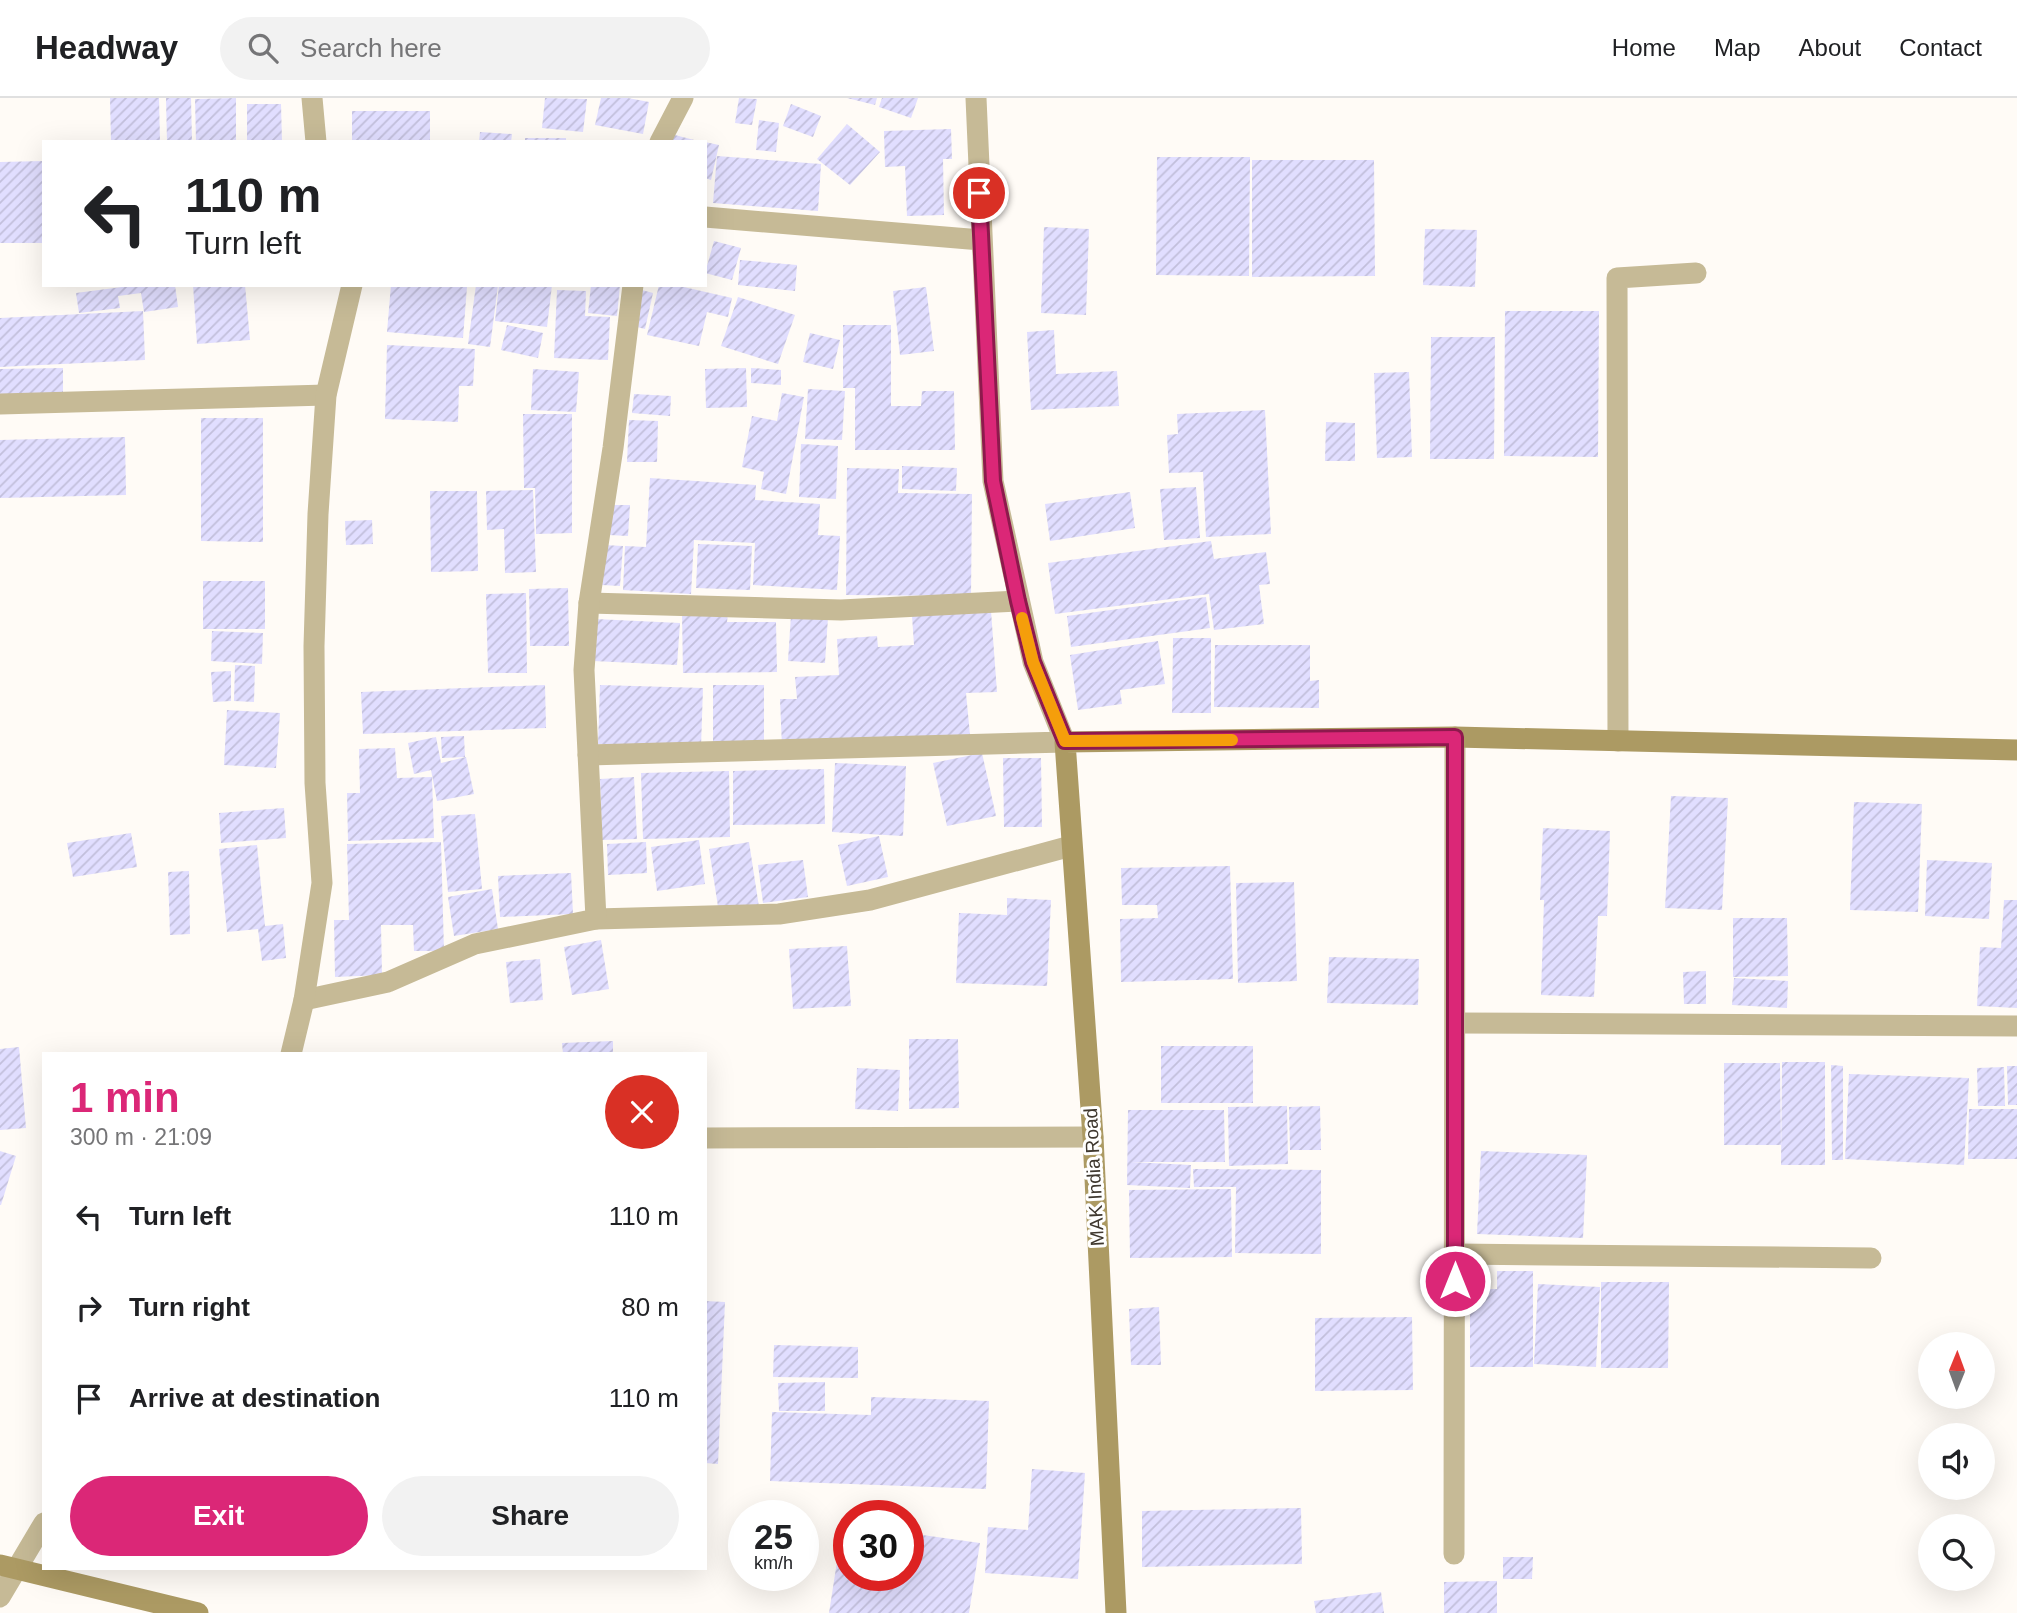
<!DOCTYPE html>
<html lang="en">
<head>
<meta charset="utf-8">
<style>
	body { margin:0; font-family:Helvetica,sans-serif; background:#f2f2f2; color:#202124; height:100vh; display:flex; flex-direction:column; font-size:26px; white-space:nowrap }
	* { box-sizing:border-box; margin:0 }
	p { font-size:23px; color:#757577 }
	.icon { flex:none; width:38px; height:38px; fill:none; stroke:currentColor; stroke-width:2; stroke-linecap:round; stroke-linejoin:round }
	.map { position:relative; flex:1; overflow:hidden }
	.details { position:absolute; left:42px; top:954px; width:665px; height:518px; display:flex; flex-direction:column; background:#fff; border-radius:0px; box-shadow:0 7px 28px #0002 }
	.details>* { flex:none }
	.guide { position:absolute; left:42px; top:42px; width:665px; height:147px; border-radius:0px; box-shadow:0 7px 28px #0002; background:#fff; color:#202124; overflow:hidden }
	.needle { width:46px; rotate:1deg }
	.controls { position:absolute; left:1918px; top:1234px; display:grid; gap:14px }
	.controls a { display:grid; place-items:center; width:77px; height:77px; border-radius:50%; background:#fff; box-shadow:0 7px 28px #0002; font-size:35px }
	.speed { position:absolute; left:728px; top:1402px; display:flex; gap:14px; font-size:35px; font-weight:700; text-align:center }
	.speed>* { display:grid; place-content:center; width:91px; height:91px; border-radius:50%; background:#fff; box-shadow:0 7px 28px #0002; line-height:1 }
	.speed small { font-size:18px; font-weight:400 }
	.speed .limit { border:10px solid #d22; background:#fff; color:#111 }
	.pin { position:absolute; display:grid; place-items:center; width:60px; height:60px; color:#fff; margin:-30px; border:4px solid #fff; border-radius:50%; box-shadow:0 2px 7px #0007 }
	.me { position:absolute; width:77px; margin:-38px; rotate:0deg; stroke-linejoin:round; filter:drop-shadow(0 0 5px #0008) }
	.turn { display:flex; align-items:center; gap:24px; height:147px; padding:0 28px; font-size:32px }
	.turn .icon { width:91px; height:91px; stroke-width:2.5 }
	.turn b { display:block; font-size:49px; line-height:60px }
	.round { display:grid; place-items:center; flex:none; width:74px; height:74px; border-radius:37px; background:#f2f2f2 }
	.overview { display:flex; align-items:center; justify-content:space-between; height:119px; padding:0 28px }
	h1 { font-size:42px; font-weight:700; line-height:52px; color:#db2777 }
	.cta { display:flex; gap:14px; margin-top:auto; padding:14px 28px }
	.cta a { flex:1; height:80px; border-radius:42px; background:#db2777; color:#fff; font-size:28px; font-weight:700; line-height:80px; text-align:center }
	.cta a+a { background:#f2f2f2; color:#202124 }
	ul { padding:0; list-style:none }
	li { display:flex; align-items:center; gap:21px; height:91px; padding:0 28px }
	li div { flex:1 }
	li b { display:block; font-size:26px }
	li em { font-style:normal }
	header { display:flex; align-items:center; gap:42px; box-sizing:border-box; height:98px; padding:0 35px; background:#fff; border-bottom:2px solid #e0e0e0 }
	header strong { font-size:33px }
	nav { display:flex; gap:38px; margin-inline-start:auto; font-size:24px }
	.search { width:490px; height:63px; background:#f2f2f2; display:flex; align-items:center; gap:18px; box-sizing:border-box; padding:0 24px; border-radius:38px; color:#757577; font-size:26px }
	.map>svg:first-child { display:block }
	.building { fill:url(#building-hatch) }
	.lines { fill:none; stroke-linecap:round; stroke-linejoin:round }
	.street { stroke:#c6ba96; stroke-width:21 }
	.secondary { stroke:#ac9a63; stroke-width:21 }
	.route-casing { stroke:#8e194d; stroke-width:18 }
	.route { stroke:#db2777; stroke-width:12 }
	.slow { stroke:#f59e0b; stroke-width:12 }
	.labels { text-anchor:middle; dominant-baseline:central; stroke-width:6; stroke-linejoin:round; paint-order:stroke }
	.street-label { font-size:19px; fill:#3f382f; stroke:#fff }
</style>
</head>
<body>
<header>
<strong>Headway</strong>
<div class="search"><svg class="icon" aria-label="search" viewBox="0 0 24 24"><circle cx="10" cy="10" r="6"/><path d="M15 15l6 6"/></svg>Search here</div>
<nav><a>Home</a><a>Map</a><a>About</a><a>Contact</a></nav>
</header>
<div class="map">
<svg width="2017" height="1515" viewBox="0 0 2017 1515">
	<defs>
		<pattern id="building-hatch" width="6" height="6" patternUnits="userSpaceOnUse" patternTransform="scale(1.75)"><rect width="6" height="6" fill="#e1deff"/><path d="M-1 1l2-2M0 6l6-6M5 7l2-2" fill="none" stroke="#c2bfdb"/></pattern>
	</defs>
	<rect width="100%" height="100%" fill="#fffbf6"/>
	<g class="building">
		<polygon points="110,0 159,0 160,44 111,44"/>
		<polygon points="166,0 191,0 192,44 167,44"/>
		<polygon points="236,0 236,44 196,44 195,1"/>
		<polygon points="545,0 587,1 583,34 542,30"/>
		<polygon points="601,0 628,0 649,4 643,36 595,27"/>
		<polygon points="739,0 757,1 752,27 735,25"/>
		<polygon points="847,0 877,0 875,7"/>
		<polygon points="882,0 918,0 911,20 879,9"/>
		<polygon points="247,6 281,6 282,44 247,44"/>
		<polygon points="791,6 821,18 813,39 783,28"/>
		<rect x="352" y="13" width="78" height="31"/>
		<polygon points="759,22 779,25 776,54 756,52"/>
		<polygon points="847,26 880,54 850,87 817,61"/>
		<polygon points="951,31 952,61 943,61 944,117 907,118 905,68 885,69 884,33"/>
		<polygon points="480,34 512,36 511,44 479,44"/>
		<polygon points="671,36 698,43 698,44 669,44"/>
		<rect x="525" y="40" width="41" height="4"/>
		<polygon points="705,44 719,47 711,82 705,80"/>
		<polygon points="717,58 821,66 818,113 713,105"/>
		<polygon points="1157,59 1250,59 1249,178 1156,177"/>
		<polygon points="1252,62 1374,62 1375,178 1252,179"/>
		<polygon points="44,63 44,145 0,145 0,64"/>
		<polygon points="1044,129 1089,131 1086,217 1041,215"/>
		<polygon points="1425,131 1477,132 1475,189 1423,187"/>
		<polygon points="714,143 741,150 732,182 705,175"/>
		<polygon points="740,162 797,167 795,193 738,187"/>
		<polygon points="122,187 175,187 178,209 144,214 141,195 118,198 120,210 79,215 76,195 122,189"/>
		<polygon points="193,187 245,187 250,242 197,246"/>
		<polygon points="391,187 467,189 463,240 387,234"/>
		<polygon points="476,187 498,187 490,249 468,246"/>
		<polygon points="499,187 552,187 547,229 495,223"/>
		<polygon points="591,187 620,187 617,218 588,215"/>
		<polygon points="659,187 675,187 732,200 728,219 707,214 699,248 647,237"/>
		<polygon points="926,189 934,253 900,257 893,193"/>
		<polygon points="638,191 653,195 645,231 629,227"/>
		<polygon points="557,192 586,193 585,218 610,219 608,262 554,260"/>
		<polygon points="738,199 795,217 778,266 721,248"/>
		<polygon points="143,213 145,262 0,269 0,220"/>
		<polygon points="1505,213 1599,213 1598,359 1504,358"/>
		<polygon points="507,227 543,235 538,260 501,252"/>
		<polygon points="843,227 891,227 891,308 921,308 922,293 954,293 955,352 855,352 855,290 843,290"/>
		<polygon points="1054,232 1056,276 1117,273 1119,308 1031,312 1027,234"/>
		<polygon points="810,235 840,242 833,271 803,264"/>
		<polygon points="1431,239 1495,239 1494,361 1430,361"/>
		<polygon points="387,247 475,251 473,288 459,288 458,324 385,321"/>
		<polygon points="63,270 63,300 0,301 0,271"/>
		<polygon points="746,270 747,309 706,310 705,271"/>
		<polygon points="751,270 781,272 781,287 751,285"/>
		<polygon points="533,271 579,274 576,314 531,312"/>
		<polygon points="1409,274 1412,359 1377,360 1374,275"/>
		<polygon points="808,291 845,293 842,342 805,341"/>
		<polygon points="782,295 804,299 786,396 761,391 764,374 742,369 752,318 777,323"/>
		<polygon points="634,296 671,298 670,318 632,315"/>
		<polygon points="1265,312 1271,436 1206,439 1203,374 1169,375 1167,337 1178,336 1177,316"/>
		<polygon points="523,316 572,316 572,435 536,436 535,390 524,390"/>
		<polygon points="201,320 263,320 263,444 201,443"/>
		<polygon points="629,322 658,323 657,364 627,364"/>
		<polygon points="1326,324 1355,325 1355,363 1325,363"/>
		<polygon points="125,339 126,397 0,400 0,342"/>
		<polygon points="801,346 838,348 836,401 799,399"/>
		<polygon points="902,368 957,370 956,393 902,391"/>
		<polygon points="847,370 899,371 898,395 972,396 971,498 846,497"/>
		<polygon points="650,380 756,387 755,402 820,406 818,437 840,438 837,492 753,487 755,445 694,442 691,496 623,492 625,448 646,449"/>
		<polygon points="1196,389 1200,440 1164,442 1160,391"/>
		<polygon points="533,392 536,474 505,475 504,431 487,432 486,393"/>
		<polygon points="430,393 477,393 478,473 431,474"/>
		<polygon points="1130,394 1135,430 1050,443 1045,406"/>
		<polygon points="610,407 630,407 628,438 609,437"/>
		<polygon points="372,422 373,446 346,447 345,423"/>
		<polygon points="1211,443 1214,461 1266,454 1270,486 1259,487 1264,526 1214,532 1209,496 1055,516 1048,465"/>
		<polygon points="698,446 752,448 750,492 696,490"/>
		<polygon points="604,447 623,448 620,488 602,487"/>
		<rect x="203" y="483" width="62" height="48"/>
		<polygon points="568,490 569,548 530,548 529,491"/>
		<polygon points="526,495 527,575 488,575 486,496"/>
		<polygon points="1206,499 1210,530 1071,549 1067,518"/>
		<polygon points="991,513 997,594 966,595 970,637 782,649 780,601 797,601 795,579 839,577 837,541 877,538 878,549 914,547 912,518"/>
		<polygon points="728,515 727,524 776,524 777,574 683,575 682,516"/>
		<polygon points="791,517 828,519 825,565 788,563"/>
		<polygon points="595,521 680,525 677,567 593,563"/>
		<polygon points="212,533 263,535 262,566 211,563"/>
		<polygon points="1173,540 1211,540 1211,615 1172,615"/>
		<polygon points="1158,543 1165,586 1120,592 1122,606 1078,612 1070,557"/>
		<polygon points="1215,547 1310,547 1310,583 1319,582 1319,610 1214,609"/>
		<polygon points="235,567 255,568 254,604 234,603"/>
		<polygon points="231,573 231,603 213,604 211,574"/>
		<polygon points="545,587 546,630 363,636 361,594"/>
		<polygon points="600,587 703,590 701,649 598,646"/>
		<rect x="713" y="587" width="51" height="58"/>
		<polygon points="227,612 280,615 276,670 224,667"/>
		<polygon points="464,638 465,659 442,660 441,639"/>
		<polygon points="436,639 441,665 466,659 474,696 437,703 431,672 414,676 408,645"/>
		<polygon points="395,650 397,680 432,679 434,740 348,743 347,695 360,695 359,651"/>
		<polygon points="982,655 996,718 947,728 933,665"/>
		<polygon points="1003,660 1041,660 1042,729 1004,729"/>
		<polygon points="835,665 906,668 903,738 832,734"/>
		<polygon points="824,671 825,726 733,727 733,673"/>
		<polygon points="729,673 730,739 643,741 641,675"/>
		<polygon points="634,679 637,741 602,742 600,681"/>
		<polygon points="1671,698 1728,700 1722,812 1665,810"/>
		<polygon points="1854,704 1922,706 1918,814 1850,812"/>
		<polygon points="284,710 286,740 221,745 219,715"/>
		<polygon points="475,716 482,791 448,794 441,718"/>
		<polygon points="1543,730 1610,733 1607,818 1598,818 1594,899 1541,897 1544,802 1540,802"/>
		<polygon points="131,735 137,769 73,779 67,745"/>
		<polygon points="879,738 888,779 847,788 838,747"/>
		<polygon points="699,742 705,786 657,793 651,749"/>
		<polygon points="441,744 444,853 414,853 413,827 381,827 382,877 335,879 334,822 349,822 347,746"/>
		<polygon points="646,744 647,775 608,777 607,746"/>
		<polygon points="749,744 759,809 719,815 709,751"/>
		<polygon points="257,747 265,828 283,826 286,860 262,863 258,831 227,834 219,751"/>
		<polygon points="803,762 808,799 763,805 758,767"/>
		<polygon points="1927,762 1992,765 1989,821 1925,818"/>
		<polygon points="1230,768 1233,881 1121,884 1120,821 1158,820 1157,807 1122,807 1121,770"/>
		<polygon points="189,773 190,836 170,837 168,774"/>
		<polygon points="571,775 573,816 500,819 498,778"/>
		<polygon points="1294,784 1297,883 1238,885 1236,785"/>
		<polygon points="492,791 498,831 454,838 448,799"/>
		<polygon points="1007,800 1051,802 1047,888 956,885 959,815 1007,817"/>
		<polygon points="2004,802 2017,802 2017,910 1977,908 1980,849 2001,850"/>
		<polygon points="1733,820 1787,820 1788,878 1733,879"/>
		<polygon points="601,842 609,891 572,897 564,849"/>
		<polygon points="847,848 851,908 793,911 789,851"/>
		<polygon points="1329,859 1419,861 1418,907 1327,905"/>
		<polygon points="540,861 543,902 510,905 506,864"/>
		<polygon points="1706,873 1706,906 1684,906 1683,874"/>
		<polygon points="1734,880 1788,883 1787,910 1732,907"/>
		<polygon points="909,941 958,941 959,1010 909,1011"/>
		<polygon points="613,943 613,956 563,956 562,945"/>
		<rect x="1161" y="948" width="92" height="57"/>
		<polygon points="19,949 26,1030 0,1032 0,951"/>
		<polygon points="1782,964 1825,964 1825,1067 1781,1067"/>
		<polygon points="1724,965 1780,965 1781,1047 1724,1047"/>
		<polygon points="1831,967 1843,968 1843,1062 1832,1062"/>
		<polygon points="2007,968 2017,968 2017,1007 2008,1007"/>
		<polygon points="2004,969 2005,1008 1978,1008 1977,970"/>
		<polygon points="857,970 900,972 898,1013 855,1011"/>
		<polygon points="1849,976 1969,980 1964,1067 1845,1061"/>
		<polygon points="1287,1008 1288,1066 1229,1068 1228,1009"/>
		<polygon points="1320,1008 1321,1052 1290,1052 1289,1009"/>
		<polygon points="1969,1011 2017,1011 2017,1061 1968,1061"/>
		<polygon points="1128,1012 1224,1012 1225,1064 1131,1064 1191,1067 1190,1090 1127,1087"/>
		<polygon points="0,1053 16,1058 1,1107 0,1107"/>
		<polygon points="1481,1053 1587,1057 1583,1140 1477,1136"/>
		<polygon points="1193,1071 1321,1072 1321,1156 1235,1155 1236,1089 1194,1089"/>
		<polygon points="1231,1091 1232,1159 1130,1160 1129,1092"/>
		<polygon points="1497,1173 1533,1173 1533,1269 1470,1269 1470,1191 1497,1191"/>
		<polygon points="1601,1184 1669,1184 1668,1270 1601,1270"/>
		<polygon points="1538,1186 1600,1189 1596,1269 1534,1266"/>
		<polygon points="705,1203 725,1204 718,1366 705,1365"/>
		<polygon points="1159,1209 1161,1267 1131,1267 1129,1211"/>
		<polygon points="1412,1219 1413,1292 1315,1293 1315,1220"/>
		<polygon points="774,1247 858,1249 858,1280 773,1279"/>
		<polygon points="825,1284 825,1313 779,1313 778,1285"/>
		<polygon points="871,1299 989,1303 986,1391 770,1383 772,1314 871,1317"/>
		<polygon points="1032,1371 1085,1375 1078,1481 985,1475 988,1429 1028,1432"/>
		<polygon points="1301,1410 1302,1466 1142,1469 1142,1413"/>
		<polygon points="843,1425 849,1426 849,1477 908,1477 908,1435 980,1445 969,1515 829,1515"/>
		<polygon points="1503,1459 1533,1459 1532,1481 1503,1481"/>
		<polygon points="1497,1483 1497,1515 1444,1515 1444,1484"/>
		<polygon points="1381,1494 1384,1515 1316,1515 1314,1503"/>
	</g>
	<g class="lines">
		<g class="street">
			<polyline points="312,0 316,44"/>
			<polyline points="660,44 683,0"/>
			<polyline points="705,119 981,142"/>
			<polyline points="0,306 326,297"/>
			<polyline points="589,505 841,512 1018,503"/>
			<polyline points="1618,643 1617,180 1696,175"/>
			<polyline points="588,657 1065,644 1033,564 993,383 976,0"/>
			<polyline points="596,821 779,816 870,802 1071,748"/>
			<polyline points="304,902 388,884 475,846 596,821 584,572 589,505 613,350 633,187"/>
			<polyline points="1456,925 2017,928"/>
			<polyline points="291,956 304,902 322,785 315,685 314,548 318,416 326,297 352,187"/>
			<polyline points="705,1040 1093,1039"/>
			<polyline points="1455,1156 1871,1160"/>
			<polyline points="1454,1456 1455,639"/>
			<polyline points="0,1499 44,1425"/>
		</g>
		<g class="secondary">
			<polyline points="0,1467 198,1515"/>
			<polyline points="1116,1515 1093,1039 1065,644 1455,639 2017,652"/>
		</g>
	</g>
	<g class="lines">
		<defs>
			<polyline id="route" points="979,95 993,383 1018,503 1033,564 1065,643 1455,639 1455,1183"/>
		</defs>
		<use href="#route" class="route-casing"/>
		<use href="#route" class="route"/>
		<polyline class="slow" points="1022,520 1033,564 1065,643 1232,642"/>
	</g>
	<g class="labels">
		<g class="street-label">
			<text transform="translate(1094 1079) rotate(-93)">MAK India Road</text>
		</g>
	</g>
</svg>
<div class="controls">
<a><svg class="needle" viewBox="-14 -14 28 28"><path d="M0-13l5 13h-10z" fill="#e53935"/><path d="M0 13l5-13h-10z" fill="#757577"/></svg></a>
<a><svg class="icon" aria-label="sound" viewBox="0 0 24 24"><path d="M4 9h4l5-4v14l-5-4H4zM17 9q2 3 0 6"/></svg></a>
<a><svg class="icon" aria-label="search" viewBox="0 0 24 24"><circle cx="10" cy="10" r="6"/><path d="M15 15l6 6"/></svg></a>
</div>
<div class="speed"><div>25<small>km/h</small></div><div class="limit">30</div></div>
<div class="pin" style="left:979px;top:95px;background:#d93025"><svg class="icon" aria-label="arrive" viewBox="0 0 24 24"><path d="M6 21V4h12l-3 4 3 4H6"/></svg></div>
<svg class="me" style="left:1455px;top:1183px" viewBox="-20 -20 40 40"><circle r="17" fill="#db2777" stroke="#fff" stroke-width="3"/><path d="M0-11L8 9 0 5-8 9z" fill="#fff"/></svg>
<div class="guide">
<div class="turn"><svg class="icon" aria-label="left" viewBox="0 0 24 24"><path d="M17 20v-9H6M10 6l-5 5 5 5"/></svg><div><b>110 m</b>Turn left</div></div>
</div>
<section class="details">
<div class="overview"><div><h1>1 min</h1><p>300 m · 21:09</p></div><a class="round" style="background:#d93025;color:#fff"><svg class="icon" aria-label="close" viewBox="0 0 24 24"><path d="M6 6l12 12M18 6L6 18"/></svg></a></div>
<ul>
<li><svg class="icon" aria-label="left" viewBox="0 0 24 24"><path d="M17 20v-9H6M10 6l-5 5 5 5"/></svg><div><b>Turn left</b></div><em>110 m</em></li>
<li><svg class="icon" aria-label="right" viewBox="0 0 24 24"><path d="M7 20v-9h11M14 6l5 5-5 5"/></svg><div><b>Turn right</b></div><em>80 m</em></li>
<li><svg class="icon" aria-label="arrive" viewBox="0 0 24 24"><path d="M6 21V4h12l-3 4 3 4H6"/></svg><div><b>Arrive at destination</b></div><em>110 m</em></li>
</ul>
<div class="cta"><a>Exit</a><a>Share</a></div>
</section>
</div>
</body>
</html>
